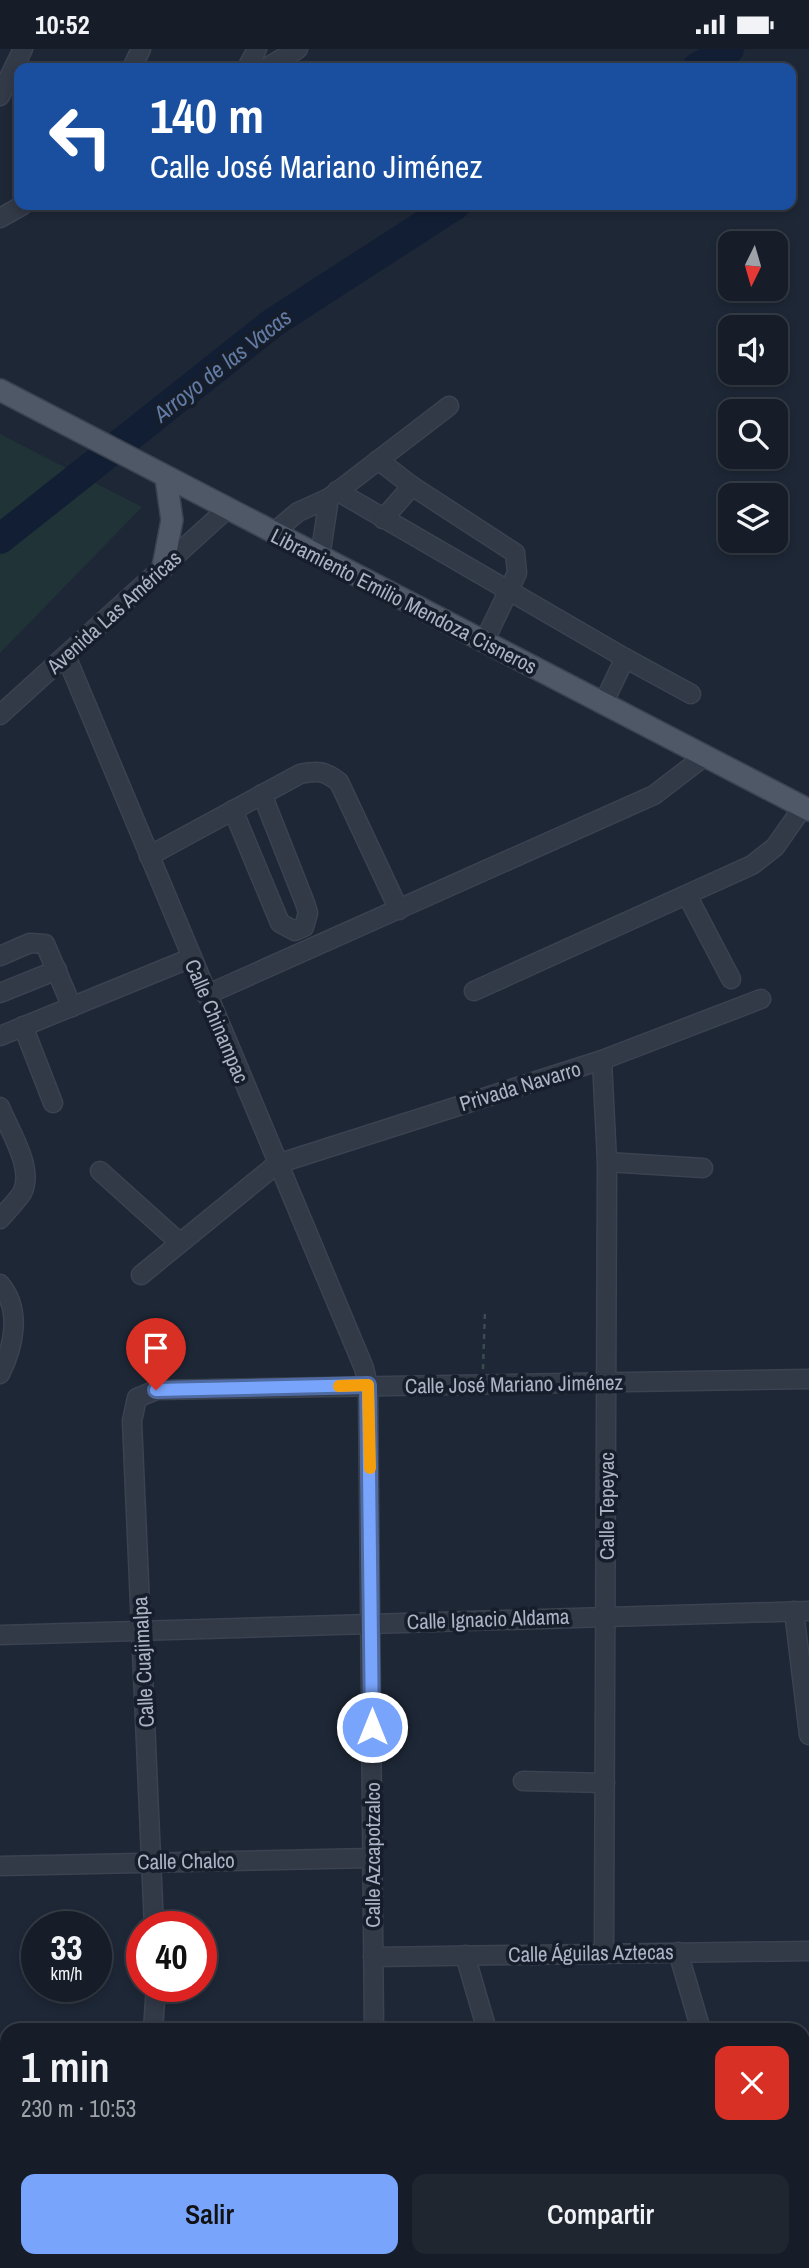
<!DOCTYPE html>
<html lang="es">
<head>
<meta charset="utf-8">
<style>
	body { margin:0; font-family:"Archivo Narrow",sans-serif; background:#1f2630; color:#f1f3f6; height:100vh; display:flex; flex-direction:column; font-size:26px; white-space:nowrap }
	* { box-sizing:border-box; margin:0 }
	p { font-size:23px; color:#9ea2a8 }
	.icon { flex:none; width:38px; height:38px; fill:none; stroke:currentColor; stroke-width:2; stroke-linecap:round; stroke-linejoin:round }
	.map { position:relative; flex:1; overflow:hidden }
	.drawer { position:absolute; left:0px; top:1974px; width:810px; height:245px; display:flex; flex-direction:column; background:#161d28; border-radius:21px 21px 0 0; box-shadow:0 4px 10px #0003,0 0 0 2px #353b45 }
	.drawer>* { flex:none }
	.guide { position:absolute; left:14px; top:14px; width:782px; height:147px; border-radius:14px; box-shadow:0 4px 10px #0003,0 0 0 2px #353b45; background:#1a4fa0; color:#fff; overflow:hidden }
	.needle { width:46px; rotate:185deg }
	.fabs { position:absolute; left:718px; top:182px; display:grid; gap:14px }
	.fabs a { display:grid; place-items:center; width:70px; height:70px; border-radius:14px; background:#161d28; box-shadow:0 4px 10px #0003,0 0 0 2px #353b45; font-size:35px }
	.speed { position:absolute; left:21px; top:1862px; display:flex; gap:14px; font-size:35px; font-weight:700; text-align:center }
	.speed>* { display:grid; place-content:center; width:91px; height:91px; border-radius:50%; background:#161d28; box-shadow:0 4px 10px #0003,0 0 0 2px #353b45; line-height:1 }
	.speed small { font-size:18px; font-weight:400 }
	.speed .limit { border:10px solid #d22; background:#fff; color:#111 }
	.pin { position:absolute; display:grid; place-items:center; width:60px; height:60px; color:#fff; margin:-72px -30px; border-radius:50% 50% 50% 0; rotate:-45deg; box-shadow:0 0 7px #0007 }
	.pin .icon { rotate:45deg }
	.me { position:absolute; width:77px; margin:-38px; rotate:0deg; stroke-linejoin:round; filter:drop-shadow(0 0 5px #0008) }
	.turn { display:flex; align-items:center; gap:24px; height:147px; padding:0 21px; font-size:32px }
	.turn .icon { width:91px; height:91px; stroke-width:2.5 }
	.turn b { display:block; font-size:49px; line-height:60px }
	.round { display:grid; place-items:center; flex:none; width:74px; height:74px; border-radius:14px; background:#1f2630 }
	.summary { display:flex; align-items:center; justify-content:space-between; height:119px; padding:0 21px }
	h1 { font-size:42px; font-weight:600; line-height:52px }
	.cta { display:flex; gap:14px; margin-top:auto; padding:14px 21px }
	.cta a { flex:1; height:80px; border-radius:14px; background:#79a4fb; color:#111; font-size:28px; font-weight:600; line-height:80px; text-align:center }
	.cta a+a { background:#1f2630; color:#f1f3f6 }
	.status { display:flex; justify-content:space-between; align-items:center; height:49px; padding:0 35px; background:#161d28; direction:ltr }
	.status svg { height:19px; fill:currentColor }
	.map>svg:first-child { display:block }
	.green { fill:#203337 }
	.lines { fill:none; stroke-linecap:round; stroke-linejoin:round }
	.river { stroke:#121e33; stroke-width:30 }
	.minor-casing { stroke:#3b4250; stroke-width:21 }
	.major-casing { stroke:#3b4250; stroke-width:24 }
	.path { stroke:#394c50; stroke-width:2.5; stroke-dasharray:5 5; stroke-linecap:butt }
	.minor { stroke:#323947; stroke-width:18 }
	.major { stroke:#4f5867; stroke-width:21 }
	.route-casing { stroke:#4f6ba3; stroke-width:18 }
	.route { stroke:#79a4fb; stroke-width:12 }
	.slow { stroke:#f59e0b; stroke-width:12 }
	.labels { text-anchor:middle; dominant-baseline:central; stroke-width:7; stroke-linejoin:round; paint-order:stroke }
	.street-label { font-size:21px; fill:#abb3c4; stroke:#171e2b }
	.water-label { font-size:23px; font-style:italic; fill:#627ba5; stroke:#171e2b }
</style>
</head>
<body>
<div class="status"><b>10:52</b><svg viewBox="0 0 49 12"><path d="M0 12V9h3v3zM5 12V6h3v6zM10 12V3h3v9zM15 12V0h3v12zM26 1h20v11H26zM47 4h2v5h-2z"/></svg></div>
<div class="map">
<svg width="809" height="2219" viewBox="0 0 809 2219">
	<rect width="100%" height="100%" fill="#1e2736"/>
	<polygon class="green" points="0,385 142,458 0,604"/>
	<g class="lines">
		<g class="river">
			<polyline points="697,19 729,0"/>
			<polyline points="0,490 274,273 455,156"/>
		</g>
		<defs>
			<g id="minor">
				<polyline points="132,19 141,0"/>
				<polyline points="247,19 257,0"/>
				<polyline points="266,19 298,0"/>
				<polyline points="0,47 23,0"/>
				<polyline points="0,169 23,156"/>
				<polyline points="378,411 412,437"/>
				<polyline points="337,442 625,609"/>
				<polyline points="383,470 412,437 515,504 517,524 484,593"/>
				<polyline points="273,484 298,463 329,449 449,357"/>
				<polyline points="320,508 329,449"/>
				<polyline points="66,607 364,1319 368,1337 374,1981"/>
				<polyline points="603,655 625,609 691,645"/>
				<polyline points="0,666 227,460"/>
				<polyline points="233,761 280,874 295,882 304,878 308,864 305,854 262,745"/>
				<path d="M149,807L300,725C317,721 325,722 339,733L399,861"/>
				<polyline points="687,846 731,930"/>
				<polyline points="0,907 30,894 45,895 72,958"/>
				<polyline points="474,942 752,816 775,798 803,758"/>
				<polyline points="0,944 57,921"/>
				<polyline points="206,946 654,746 705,707"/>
				<polyline points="23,977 53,1054"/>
				<polyline points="0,987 191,909"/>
				<polyline points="602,1011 607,1113 604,1904"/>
				<path d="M0,1058C9,1081 35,1120 22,1144C16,1153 7,1162 0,1170"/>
				<polyline points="607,1113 703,1119"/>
				<polyline points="100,1122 179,1193"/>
				<polyline points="141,1226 277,1115 602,1011 761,950"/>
				<path d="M0,1235C22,1261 14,1297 0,1325"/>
				<polyline points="794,1562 809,1686"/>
				<polyline points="0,1586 809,1562"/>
				<polyline points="523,1732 605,1734"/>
				<polyline points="0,1817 372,1809"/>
				<polyline points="154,1878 132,1372 137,1349 156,1341 809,1330"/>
				<polyline points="678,1903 701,1981"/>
				<polyline points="465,1906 487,1981"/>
				<polyline points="373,1908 809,1902"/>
				<polyline points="153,1981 156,1937"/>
				<polyline points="803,2053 809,2054"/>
				<polyline points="0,2055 7,2055"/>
				<polyline points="139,2212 140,2219"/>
				<polyline points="398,2212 401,2219"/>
				<polyline points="557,2212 560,2219"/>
				<polyline points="630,2212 650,2219"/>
				<polyline points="771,2212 773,2219"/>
			</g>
			<g id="major">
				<polyline points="0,341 809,761"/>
				<polyline points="163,518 172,471 166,429"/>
			</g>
		</defs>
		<use href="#minor" class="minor-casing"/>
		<use href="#major" class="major-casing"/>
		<polyline class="path" points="483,1320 485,1261"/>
		<use href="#minor" class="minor"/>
		<use href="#major" class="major"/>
	</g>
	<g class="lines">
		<defs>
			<polyline id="route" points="156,1341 368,1336 372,1678"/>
		</defs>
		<use href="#route" class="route-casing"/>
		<use href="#route" class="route"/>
		<polyline class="slow" points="339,1337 368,1336 370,1419"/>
	</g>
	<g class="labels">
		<g class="street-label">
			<text transform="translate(404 552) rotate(27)">Libramiento Emilio Mendoza Cisneros</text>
			<text transform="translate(114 563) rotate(-42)">Avenida Las Américas</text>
			<text transform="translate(217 972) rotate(67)">Calle Chinampac</text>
			<text transform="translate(520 1037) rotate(-17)">Privada Navarro</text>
			<text transform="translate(514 1335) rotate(-1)">Calle José Mariano Jiménez</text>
			<text transform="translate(606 1457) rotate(-90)">Calle Tepeyac</text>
			<text transform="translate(488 1570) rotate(-2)">Calle Ignacio Aldama</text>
			<text transform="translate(143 1613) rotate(-93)">Calle Cuajimalpa</text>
			<text transform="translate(372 1806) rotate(-90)">Calle Azcapotzalco</text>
			<text transform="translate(186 1812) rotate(-1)">Calle Chalco</text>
			<text transform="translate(591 1904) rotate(-1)">Calle Águilas Aztecas</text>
		</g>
		<g class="water-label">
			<text transform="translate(222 316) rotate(-38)">Arroyo de las Vacas</text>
		</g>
	</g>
</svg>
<div class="fabs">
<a><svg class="needle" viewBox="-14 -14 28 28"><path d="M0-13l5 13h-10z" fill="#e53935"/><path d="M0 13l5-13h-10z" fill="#9ea2a8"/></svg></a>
<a><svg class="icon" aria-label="sound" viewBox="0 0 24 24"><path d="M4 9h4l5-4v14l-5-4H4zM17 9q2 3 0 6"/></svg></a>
<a><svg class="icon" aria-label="search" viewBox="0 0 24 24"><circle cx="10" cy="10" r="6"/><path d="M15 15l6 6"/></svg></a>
<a><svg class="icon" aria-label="layers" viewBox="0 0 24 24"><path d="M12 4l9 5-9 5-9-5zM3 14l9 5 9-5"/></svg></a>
</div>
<div class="speed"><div>33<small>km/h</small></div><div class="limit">40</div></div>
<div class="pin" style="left:156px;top:1341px;background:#d93025"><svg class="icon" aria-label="arrive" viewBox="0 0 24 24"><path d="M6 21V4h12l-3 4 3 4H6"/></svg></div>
<svg class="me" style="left:372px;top:1678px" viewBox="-20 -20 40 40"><circle r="17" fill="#79a4fb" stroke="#fff" stroke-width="3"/><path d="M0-11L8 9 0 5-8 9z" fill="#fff"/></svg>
<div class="guide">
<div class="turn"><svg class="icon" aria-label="left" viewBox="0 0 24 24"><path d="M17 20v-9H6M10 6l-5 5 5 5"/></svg><div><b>140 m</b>Calle José Mariano Jiménez</div></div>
</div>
<section class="drawer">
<div class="summary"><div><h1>1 min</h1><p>230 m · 10:53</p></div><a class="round" style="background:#d93025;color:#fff"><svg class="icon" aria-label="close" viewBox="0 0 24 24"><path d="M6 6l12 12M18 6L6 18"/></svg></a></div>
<div class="cta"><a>Salir</a><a>Compartir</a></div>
</section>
</div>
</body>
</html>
